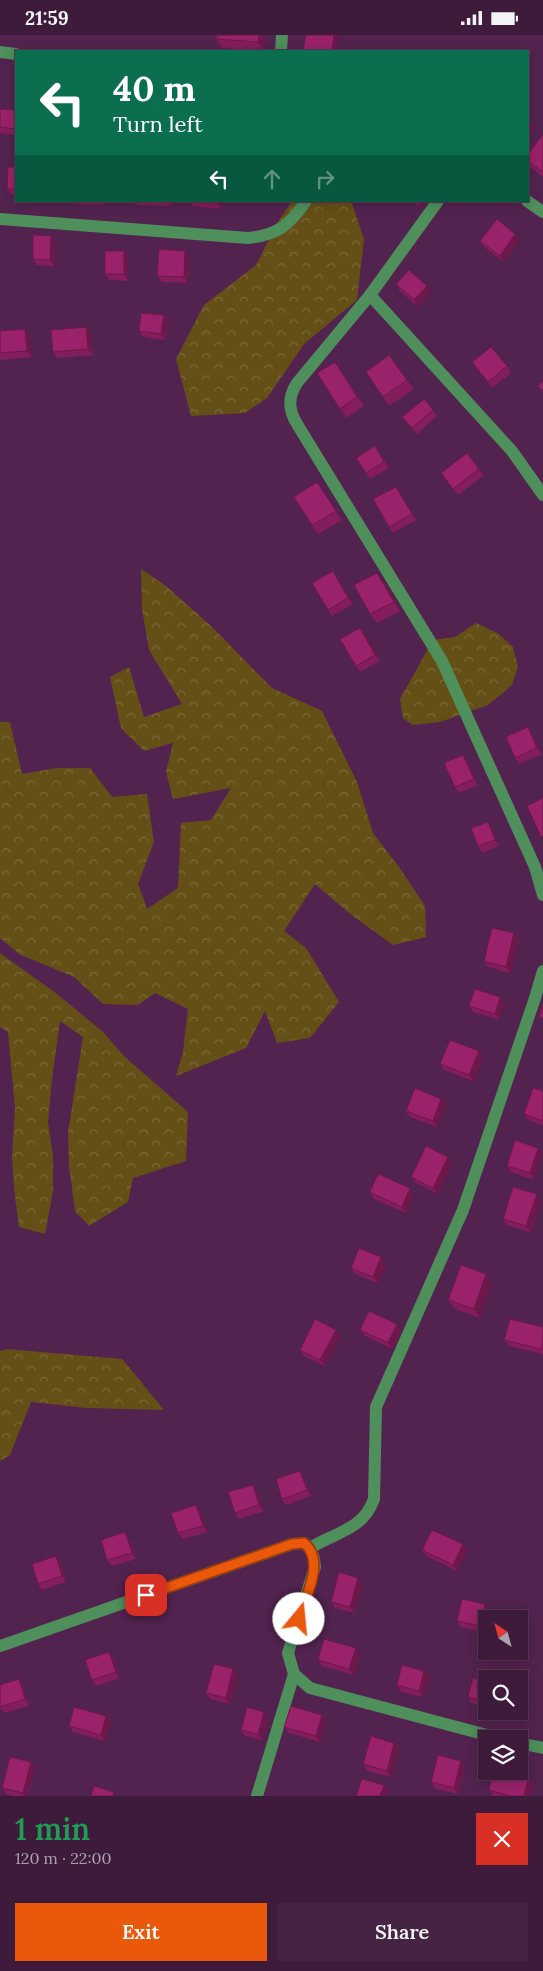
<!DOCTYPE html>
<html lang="en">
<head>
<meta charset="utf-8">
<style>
	body { margin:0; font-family:Lora,serif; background:#452342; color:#f1f3f6; height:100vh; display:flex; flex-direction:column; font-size:19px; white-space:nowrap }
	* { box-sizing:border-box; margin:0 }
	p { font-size:16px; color:#ada1af }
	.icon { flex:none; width:28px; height:28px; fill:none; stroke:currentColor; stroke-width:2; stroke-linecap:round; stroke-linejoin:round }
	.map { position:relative; height:1761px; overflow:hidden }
	.details { display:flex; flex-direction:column; background:#3e1a3b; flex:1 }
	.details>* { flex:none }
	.top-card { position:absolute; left:15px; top:15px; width:514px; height:152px; border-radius:0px; box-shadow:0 2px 12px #0003,0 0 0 1px #573855; background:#0b6e4f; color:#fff; overflow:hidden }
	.needle { width:32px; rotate:324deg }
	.fabs { position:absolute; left:478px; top:1575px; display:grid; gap:10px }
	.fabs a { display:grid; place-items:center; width:50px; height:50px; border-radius:0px; background:#3e1a3b; box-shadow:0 2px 12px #0003,0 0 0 1px #573855; font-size:25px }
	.pin { position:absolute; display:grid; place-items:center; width:42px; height:42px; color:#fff; margin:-21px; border-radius:10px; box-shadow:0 2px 8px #0006 }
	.me { position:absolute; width:55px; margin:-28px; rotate:17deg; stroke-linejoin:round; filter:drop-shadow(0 0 4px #0008) }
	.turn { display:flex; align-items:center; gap:18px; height:105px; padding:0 15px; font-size:22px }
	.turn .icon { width:65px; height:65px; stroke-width:2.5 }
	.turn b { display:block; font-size:35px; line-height:42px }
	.lanes { display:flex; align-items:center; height:48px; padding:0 15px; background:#0003; justify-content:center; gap:25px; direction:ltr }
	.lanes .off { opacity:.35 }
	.round { display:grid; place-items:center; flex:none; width:52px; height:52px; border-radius:0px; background:#452342 }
	.summary { display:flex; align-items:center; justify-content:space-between; height:85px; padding:0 15px }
	h1 { font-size:30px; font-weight:600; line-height:38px; color:#1e9e55 }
	.cta { display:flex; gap:10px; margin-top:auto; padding:10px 15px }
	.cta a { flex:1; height:58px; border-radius:0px; background:#ea580c; color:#fff; font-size:20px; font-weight:600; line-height:58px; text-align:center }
	.cta a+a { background:#452342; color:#f1f3f6 }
	.status { display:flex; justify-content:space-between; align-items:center; height:35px; padding:0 25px; background:#3e1a3b; direction:ltr }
	.status svg { height:14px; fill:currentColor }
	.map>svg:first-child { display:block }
	.forest { fill:url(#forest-crowns) }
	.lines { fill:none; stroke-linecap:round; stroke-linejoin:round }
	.minor { stroke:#4e8f5b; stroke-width:12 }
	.wall { fill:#841d5b }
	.shaded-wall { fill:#6c184a }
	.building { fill:#9a226a; stroke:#6c184a }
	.route-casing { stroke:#983908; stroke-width:12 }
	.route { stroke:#ea580c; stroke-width:9 }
</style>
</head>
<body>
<div class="status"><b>21:59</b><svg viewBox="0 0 49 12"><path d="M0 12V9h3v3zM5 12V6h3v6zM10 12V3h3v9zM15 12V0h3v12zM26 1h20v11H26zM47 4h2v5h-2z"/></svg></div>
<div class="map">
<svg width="543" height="1761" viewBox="0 0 543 1761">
	<defs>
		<pattern id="forest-crowns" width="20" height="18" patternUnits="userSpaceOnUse" patternTransform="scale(1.25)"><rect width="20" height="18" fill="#645016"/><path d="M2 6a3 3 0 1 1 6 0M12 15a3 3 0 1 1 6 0" fill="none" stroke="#7b6939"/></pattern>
	</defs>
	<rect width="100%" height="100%" fill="#52234f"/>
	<g class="forest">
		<polygon points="292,166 351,166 364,204 357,265 304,309 267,363 245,378 191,381 176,324 204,270 256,230 278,187"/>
		<polygon points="141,534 166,551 212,592 272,653 322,676 357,747 373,798 399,832 425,871 426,902 393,910 349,878 315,849 284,896 306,913 339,967 310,1003 277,1008 265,976 246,1013 176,1041 183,1017 188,974 155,958 138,970 103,969 74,942 19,919 0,903 0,687 10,687 22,739 57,733 90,733 112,762 147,759 154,807 138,849 147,874 178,853 181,788 211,785 231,753 173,764 166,737 173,708 144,716 121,693 110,642 129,632 144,682 182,669 149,615 142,574"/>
		<polygon points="476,588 499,599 513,612 518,632 512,650 488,670 440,687 413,690 403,683 400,664 433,605 455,602"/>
		<polygon points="0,918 57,959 103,997 125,1022 188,1077 186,1126 133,1143 128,1167 89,1191 75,1176 69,1130 68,1097 83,1002 60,986 52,1044 48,1087 53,1121 53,1156 45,1199 19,1192 14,1153 12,1121 15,1074 8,997 0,992"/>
		<polygon points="7,1314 122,1324 164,1375 87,1373 31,1367 10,1420 0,1426 0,1316"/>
	</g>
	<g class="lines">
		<g class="minor">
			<polyline points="281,16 282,0"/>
			<polyline points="0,17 16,19"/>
			<path d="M438,166L370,260L297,348C288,362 288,374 297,389L442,626L535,832L543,860"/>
			<polyline points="527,166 543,177"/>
			<path d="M0,184L248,203C277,200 289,191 306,166"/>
			<polyline points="370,260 512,416 543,460"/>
			<path d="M310,1513C336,1497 363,1495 374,1464L376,1372L463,1175L535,963L543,936"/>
			<path d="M0,1611L292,1509L304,1508C313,1515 314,1522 315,1532L288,1618L294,1639L310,1653L502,1704"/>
			<polyline points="519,1708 543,1713"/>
			<polyline points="257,1761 294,1639"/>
		</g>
	</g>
	<g class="wall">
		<polygon points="217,0 266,0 264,16 222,13 216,4"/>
		<polygon points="0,74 16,75 16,100 0,98"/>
		<polygon points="543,99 543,142 530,132 528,128 528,119"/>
		<polygon points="16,132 16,160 12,160 7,154"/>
		<polygon points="72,166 104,166 104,170 74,169"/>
		<polygon points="134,166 173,166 172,171 137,170"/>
		<polygon points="190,166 222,166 221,174 193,171"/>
		<polygon points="412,166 427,166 421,173"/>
		<polygon points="515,199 520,205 504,227 484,212 480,206"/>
		<polygon points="51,201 55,207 55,231 37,230 33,224"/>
		<polygon points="124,216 128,222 128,246 109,245 105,239"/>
		<polygon points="185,216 189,222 188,248 162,247 157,241"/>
		<polygon points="396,249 427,251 431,257 418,272 400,256"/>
		<polygon points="164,280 168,286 166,305 143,302 139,296"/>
		<polygon points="86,292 90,298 93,320 57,323 53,317"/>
		<polygon points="25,294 29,300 32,322 0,325 0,296"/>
		<polygon points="472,327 507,331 511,338 492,353"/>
		<polygon points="341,336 364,371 346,383 340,374"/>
		<polygon points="366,337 407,345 414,354 389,371"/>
		<polygon points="433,375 437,381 417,399 402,382"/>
		<polygon points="375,411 389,433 370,444 366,438"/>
		<polygon points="479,434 484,440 458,460 445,444"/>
		<polygon points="317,447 342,485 318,499 312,490"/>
		<polygon points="400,458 416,485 393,498 389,492"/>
		<polygon points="333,536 337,542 353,569 332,581 328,575"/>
		<polygon points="384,547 400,576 377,588 370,579"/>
		<polygon points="365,599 380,626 360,637 356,631"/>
		<polygon points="528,692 532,698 542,719 519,729 515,723"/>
		<polygon points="468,726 478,750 459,758 455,752"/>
		<polygon points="492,793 499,811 483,818 478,811"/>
		<polygon points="514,898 519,904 510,938 488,932 484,926"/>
		<polygon points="505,968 499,985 473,977 469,971"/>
		<polygon points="483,1022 473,1046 444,1035 440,1029"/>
		<polygon points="543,1056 543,1090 528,1085 524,1079"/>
		<polygon points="441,1064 446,1070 437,1092 410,1082 406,1076"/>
		<polygon points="538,1113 542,1119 534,1145 511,1137 507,1131"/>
		<polygon points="452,1128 438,1159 416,1148 411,1142"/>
		<polygon points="370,1157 414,1160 406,1178 374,1164"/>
		<polygon points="541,1166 531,1198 507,1190 503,1184"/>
		<polygon points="386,1229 378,1248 355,1239 351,1233"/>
		<polygon points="492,1248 480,1283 455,1274 448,1265"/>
		<polygon points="543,1292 543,1319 509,1311 504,1305"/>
		<polygon points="360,1295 401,1295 393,1314 365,1301"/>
		<polygon points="340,1301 325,1331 304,1321 300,1315"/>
		<polygon points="304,1442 311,1461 286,1470 282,1464"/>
		<polygon points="257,1456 264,1476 239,1484 235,1478"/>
		<polygon points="196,1470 200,1476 207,1497 183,1504 178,1498"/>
		<polygon points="129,1503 136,1524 112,1531 107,1525"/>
		<polygon points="463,1509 467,1515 457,1536 426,1521 422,1515"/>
		<polygon points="60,1527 66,1547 42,1555 38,1549"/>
		<polygon points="362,1549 354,1578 335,1573 331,1567"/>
		<polygon points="485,1569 489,1575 486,1584 486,1588 484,1597 461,1592 457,1586"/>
		<polygon points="360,1620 354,1640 322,1631 318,1625"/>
		<polygon points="113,1623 120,1643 96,1651 92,1645"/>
		<polygon points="238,1640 230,1669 210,1664 206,1658"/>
		<polygon points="429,1642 423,1662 401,1657 397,1650"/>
		<polygon points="19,1644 23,1651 29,1671 4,1678 0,1673 0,1650"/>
		<polygon points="486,1647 486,1672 472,1668 468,1662"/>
		<polygon points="264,1677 268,1683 262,1705 245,1701 241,1695"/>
		<polygon points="106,1681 111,1687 105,1706 73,1697 69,1691"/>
		<polygon points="326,1686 320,1707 289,1698 284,1692"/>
		<polygon points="399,1714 391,1742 367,1736 363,1729"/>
		<polygon points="461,1726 465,1732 458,1759 436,1754 431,1747"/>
		<polygon points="35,1733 28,1761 13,1761 6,1759 2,1753"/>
		<polygon points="528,1744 533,1750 530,1761 493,1761 489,1755"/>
	</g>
	<g class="shaded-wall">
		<polygon points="259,0 266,0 264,16 258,7"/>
		<polygon points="334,0 339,0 337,16 332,16"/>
		<polygon points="531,86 535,93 528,102 528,91"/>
		<polygon points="169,166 173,166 172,171"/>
		<polygon points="217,166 222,166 221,174 217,168"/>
		<polygon points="418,166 427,166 421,173 417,167"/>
		<polygon points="515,199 520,205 504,227 500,221"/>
		<polygon points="51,201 55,207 55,231 50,225"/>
		<polygon points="124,216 128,222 128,246 124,239"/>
		<polygon points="185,216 189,222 188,248 184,242"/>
		<polygon points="427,251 431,257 418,272 414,265"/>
		<polygon points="164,280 168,286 166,305 161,299"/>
		<polygon points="86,292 90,298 93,320 88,314"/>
		<polygon points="25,294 29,300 32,322 27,316"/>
		<polygon points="333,536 337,542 353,569 348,563"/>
		<polygon points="377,538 384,547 400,576 394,567"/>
		<polygon points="360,593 365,599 380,626 375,620"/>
		<polygon points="528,692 532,698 542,719 537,713"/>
		<polygon points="463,720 468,726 478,750 474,744"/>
		<polygon points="488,787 492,793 499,811 495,805"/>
		<polygon points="514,898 519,904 510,938 506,932"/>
		<polygon points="500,962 505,968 499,985 495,979"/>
		<polygon points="479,1016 483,1022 473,1046 469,1040"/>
		<polygon points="441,1064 446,1070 437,1092 433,1086"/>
		<polygon points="538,1113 542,1119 534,1145 530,1138"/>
		<polygon points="448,1122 452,1128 438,1159 433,1153"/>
		<polygon points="410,1153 414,1160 406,1178 402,1172"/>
		<polygon points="537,1159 541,1166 531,1198 526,1191"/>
		<polygon points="381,1222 386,1229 378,1248 373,1242"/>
		<polygon points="486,1239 492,1248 480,1283 474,1274"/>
		<polygon points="397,1289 401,1295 393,1314 388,1308"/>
		<polygon points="336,1295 340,1301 325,1331 320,1325"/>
		<polygon points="300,1436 304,1442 311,1461 307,1455"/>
		<polygon points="253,1450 257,1456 264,1476 259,1470"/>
		<polygon points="196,1470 200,1476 207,1497 203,1491"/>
		<polygon points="125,1497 129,1503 136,1524 132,1518"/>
		<polygon points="463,1509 467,1515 457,1536 453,1530"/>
		<polygon points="56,1521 60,1527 66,1547 62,1541"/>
		<polygon points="358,1543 362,1549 354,1578 350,1572"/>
		<polygon points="485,1569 489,1575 487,1584 486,1584 486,1588 484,1597 480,1591"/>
		<polygon points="356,1613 360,1620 354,1640 349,1634"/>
		<polygon points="109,1617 113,1623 120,1643 116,1637"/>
		<polygon points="233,1634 238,1640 230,1669 226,1663"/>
		<polygon points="424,1636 429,1642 423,1662 419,1656"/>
		<polygon points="19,1644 23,1651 29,1671 25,1664"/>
		<polygon points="264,1677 268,1683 262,1705 258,1699"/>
		<polygon points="322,1680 326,1686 320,1707 316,1701"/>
		<polygon points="106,1681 111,1687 105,1706 101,1700"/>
		<polygon points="394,1708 399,1714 391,1742 387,1736"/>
		<polygon points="461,1726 465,1732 458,1759 454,1753"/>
		<polygon points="31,1727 35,1733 28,1761 24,1761 23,1758"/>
		<polygon points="528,1744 533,1750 530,1761 524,1761"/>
		<polygon points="384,1750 388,1757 386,1761 380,1761"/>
	</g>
	<g class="building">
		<polygon points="217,0 259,0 258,7 216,4"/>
		<polygon points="306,0 334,0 332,16 303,16"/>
		<polygon points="0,74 16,75 16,94 0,92"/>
		<polygon points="528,84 531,86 528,91"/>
		<polygon points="543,99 543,137 528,126 528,119"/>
		<polygon points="8,132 16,132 16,154 7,154"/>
		<polygon points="200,166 217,166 217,168"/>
		<polygon points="497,184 515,199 500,221 480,206"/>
		<polygon points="33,200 51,201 50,225 33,224"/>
		<polygon points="159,214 185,216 184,242 157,241"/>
		<rect x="105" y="216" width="19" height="23"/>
		<polygon points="409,235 427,251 414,265 396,249"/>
		<polygon points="141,278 164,280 161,299 139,296"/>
		<polygon points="86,292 88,314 53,317 51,295"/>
		<polygon points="25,294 27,316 0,318 0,296"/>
		<polygon points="491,312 507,331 488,347 472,327"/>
		<polygon points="389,320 407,345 383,362 366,337"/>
		<polygon points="335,327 357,362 340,374 317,338"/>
		<polygon points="543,346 543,356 538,351"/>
		<polygon points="424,364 433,375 412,393 402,382"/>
		<polygon points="375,411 384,427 366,438 356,423"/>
		<polygon points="467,418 479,434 453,454 441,438"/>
		<polygon points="317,447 336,476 312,490 294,462"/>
		<polygon points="396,452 412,479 389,492 373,464"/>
		<polygon points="333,536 348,563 328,575 312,548"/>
		<polygon points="377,538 394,567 370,579 354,550"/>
		<polygon points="360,593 375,620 356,631 340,604"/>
		<polygon points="528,692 537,713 515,723 506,702"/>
		<polygon points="463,720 474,744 455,752 444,728"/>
		<polygon points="543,763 543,801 541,802 527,771"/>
		<polygon points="488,787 495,805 478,811 471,793"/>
		<polygon points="492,893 514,898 506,932 484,926"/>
		<polygon points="475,954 500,962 495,979 469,971"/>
		<polygon points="543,969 543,983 539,982"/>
		<polygon points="450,1005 479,1016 469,1040 440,1029"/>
		<polygon points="415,1053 441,1064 433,1086 406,1076"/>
		<polygon points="533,1053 543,1056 543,1086 524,1079"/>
		<polygon points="515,1105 538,1113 530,1138 507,1131"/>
		<polygon points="426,1111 448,1122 433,1153 411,1142"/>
		<polygon points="378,1139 410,1153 402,1172 370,1157"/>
		<polygon points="513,1152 537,1159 526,1191 503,1184"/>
		<polygon points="359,1213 381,1222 373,1242 351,1233"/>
		<polygon points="461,1230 486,1239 474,1274 448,1265"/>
		<polygon points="369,1276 397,1289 388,1308 360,1295"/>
		<polygon points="315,1284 336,1295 320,1325 300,1315"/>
		<polygon points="510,1284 543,1292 543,1306 541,1314 504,1305"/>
		<polygon points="300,1436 307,1455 282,1464 276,1444"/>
		<polygon points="253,1450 259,1470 235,1478 228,1457"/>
		<polygon points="196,1470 203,1491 178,1498 171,1478"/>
		<polygon points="432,1495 463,1509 453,1530 422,1515"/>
		<polygon points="125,1497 132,1518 107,1525 101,1505"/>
		<polygon points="56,1521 62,1541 38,1549 32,1529"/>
		<polygon points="339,1537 358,1543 350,1572 331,1567"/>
		<polygon points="462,1564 485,1569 480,1591 457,1586"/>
		<polygon points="324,1604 356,1613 349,1634 318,1625"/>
		<polygon points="109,1617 116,1637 92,1645 85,1625"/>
		<polygon points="214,1629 233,1634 226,1663 206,1658"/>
		<polygon points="402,1630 424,1636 419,1656 397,1650"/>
		<polygon points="473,1643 486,1647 486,1667 468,1662"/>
		<polygon points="19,1644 25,1664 0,1672 0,1650"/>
		<polygon points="291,1671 322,1680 316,1701 284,1692"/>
		<polygon points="74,1672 106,1681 101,1700 69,1691"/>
		<polygon points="247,1672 264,1677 258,1699 241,1695"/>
		<polygon points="371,1701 394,1708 387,1736 363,1729"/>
		<polygon points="438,1720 461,1726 454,1753 431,1747"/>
		<polygon points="10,1722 31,1727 23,1758 2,1753"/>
		<polygon points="494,1736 502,1736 528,1744 524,1761 510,1761 489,1755"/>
		<polygon points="362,1744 384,1750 380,1761 356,1761"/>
		<polygon points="94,1751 114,1757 113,1761 91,1761"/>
	</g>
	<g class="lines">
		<defs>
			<path id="route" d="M146,1560L292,1509L304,1508C326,1525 305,1563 299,1584"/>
		</defs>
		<use href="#route" class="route-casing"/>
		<use href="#route" class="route"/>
	</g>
</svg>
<div class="fabs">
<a><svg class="needle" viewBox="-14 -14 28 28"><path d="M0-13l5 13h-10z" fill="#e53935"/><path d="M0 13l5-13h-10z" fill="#ada1af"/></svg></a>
<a><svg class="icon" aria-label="search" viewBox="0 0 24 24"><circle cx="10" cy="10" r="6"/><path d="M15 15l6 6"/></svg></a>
<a><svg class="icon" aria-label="layers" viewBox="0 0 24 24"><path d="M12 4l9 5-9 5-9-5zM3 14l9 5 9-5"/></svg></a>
</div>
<div class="pin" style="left:146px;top:1560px;background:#d93025"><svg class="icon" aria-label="arrive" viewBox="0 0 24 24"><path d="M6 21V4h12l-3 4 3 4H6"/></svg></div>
<svg class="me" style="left:299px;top:1584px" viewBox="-20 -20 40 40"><circle r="19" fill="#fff"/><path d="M0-13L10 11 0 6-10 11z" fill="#ea580c"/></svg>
<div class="top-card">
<div class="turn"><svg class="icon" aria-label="left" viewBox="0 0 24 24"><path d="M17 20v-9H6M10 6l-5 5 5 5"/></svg><div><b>40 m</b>Turn left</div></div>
<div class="lanes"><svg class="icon" aria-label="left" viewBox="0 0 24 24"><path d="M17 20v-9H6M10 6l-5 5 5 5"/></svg><svg class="icon off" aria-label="ahead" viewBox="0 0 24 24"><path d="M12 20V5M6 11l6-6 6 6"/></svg><svg class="icon off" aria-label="right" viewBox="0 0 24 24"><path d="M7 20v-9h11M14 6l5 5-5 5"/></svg></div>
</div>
</div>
<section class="details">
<div class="summary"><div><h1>1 min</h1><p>120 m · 22:00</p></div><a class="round" style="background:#d93025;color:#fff"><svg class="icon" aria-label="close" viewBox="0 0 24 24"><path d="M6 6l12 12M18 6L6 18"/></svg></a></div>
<div class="cta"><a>Exit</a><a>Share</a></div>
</section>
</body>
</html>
